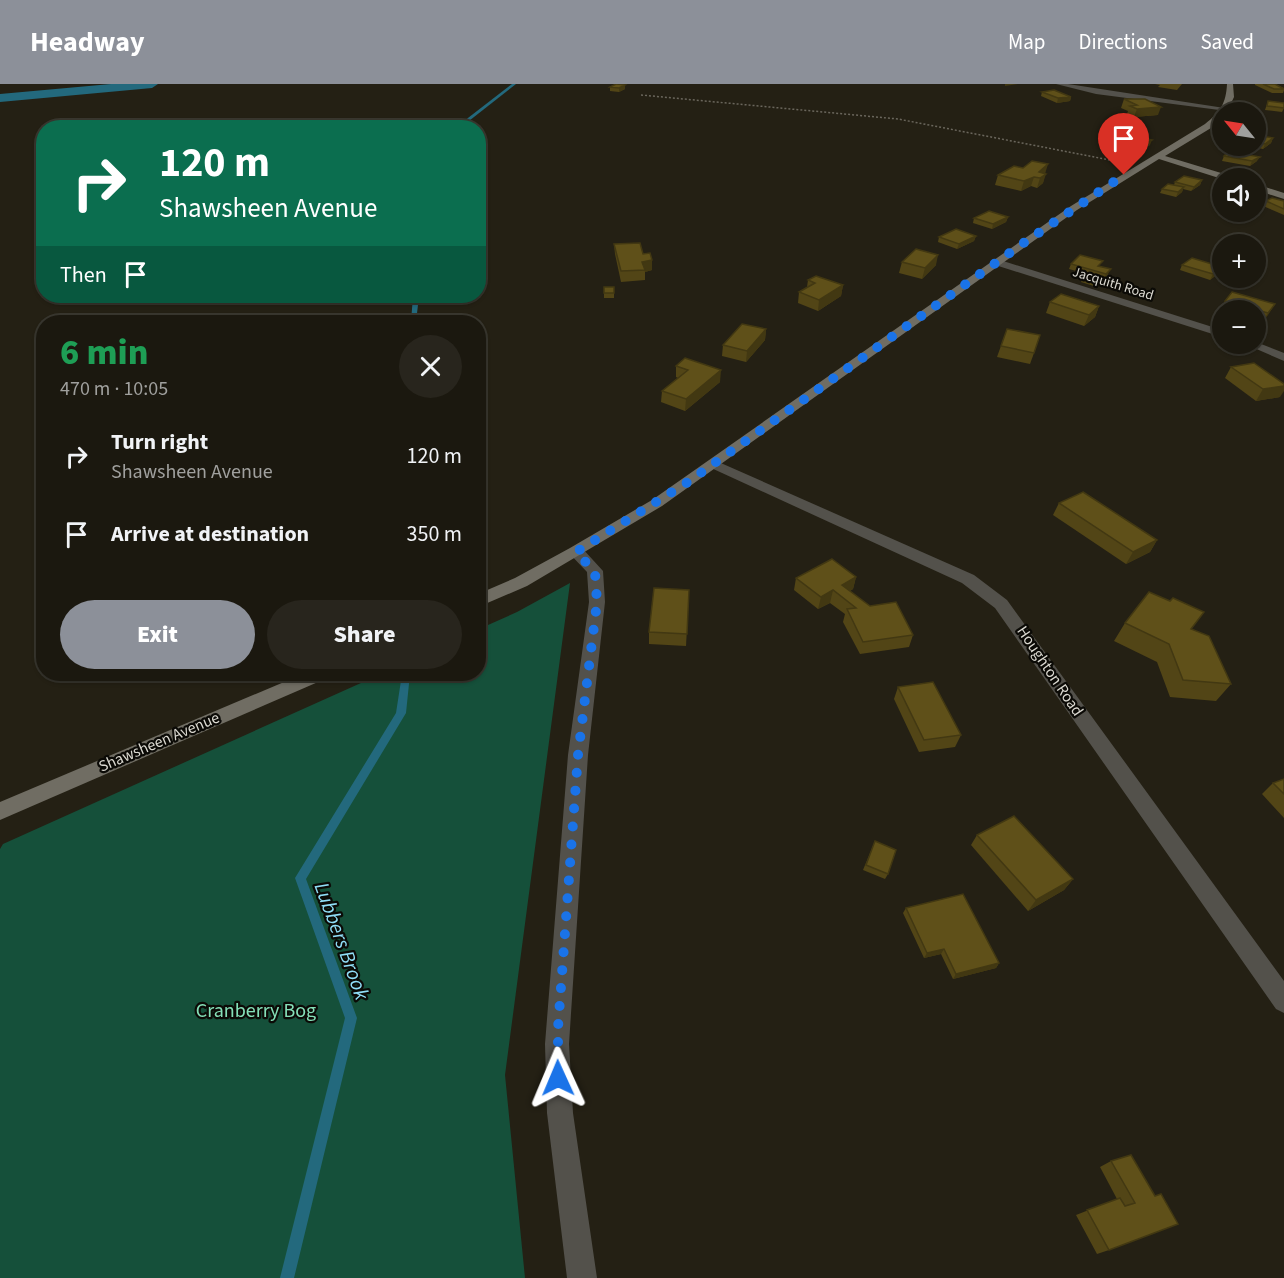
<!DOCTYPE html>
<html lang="en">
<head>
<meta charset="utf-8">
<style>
	body { margin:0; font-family:"Source Sans 3",sans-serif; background:#28251d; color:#f1f3f6; height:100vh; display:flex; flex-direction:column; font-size:22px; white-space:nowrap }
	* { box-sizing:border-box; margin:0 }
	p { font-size:20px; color:#a0a09e }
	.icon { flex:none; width:33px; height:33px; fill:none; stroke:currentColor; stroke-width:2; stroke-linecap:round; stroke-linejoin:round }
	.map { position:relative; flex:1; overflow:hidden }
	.panel { position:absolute; left:36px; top:231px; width:450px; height:366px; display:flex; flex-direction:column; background:#1b180f; border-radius:24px; box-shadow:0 2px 4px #0004,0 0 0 2px #39372f }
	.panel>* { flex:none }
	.top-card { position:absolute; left:36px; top:36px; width:450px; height:183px; border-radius:24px; box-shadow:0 2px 4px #0004,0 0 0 2px #39372f; background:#0b6e4f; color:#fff; overflow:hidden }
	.needle { width:39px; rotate:300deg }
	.controls { position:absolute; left:1212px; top:18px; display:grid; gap:12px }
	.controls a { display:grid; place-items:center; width:54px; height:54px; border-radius:50%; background:#1b180f; box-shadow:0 2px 4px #0004,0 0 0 2px #39372f; font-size:30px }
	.pin { position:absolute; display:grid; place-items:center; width:51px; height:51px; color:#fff; margin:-62px -26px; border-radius:50% 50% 50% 0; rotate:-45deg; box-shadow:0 0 6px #0007 }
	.pin .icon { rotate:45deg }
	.me { position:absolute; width:66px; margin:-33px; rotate:359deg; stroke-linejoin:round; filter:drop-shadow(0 0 4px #0008) }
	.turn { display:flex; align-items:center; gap:21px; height:126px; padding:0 24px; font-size:27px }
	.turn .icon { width:78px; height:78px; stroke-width:2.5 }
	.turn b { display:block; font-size:42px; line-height:51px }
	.then { display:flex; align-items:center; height:57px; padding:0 24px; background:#0003; gap:12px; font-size:22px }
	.round { display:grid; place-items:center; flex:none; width:63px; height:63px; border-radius:32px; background:#28251d }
	.headline { display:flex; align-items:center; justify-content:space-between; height:102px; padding:0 24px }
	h1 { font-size:36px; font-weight:800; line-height:45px; color:#1e9e55 }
	.action { display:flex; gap:12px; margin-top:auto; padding:12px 24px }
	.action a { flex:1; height:69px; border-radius:36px; background:#8c9099; color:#fff; font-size:24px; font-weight:800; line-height:69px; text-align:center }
	.action a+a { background:#28251d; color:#f1f3f6 }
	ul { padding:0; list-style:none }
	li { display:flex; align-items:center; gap:18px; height:78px; padding:0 24px }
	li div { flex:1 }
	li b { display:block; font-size:22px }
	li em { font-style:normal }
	header { display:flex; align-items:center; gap:36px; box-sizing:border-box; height:84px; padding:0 30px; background:#8c9099; color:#fff }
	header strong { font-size:28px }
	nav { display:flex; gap:33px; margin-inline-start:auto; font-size:21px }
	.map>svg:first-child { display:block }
	.green { fill:#15503a }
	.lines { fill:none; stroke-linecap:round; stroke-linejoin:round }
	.stream { fill:#23697d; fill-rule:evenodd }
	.canal { fill:#23697d; fill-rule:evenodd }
	.path { stroke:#6a665c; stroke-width:1.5; stroke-dasharray:2 2; stroke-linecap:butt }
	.street { fill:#53514b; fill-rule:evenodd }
	.secondary { fill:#706d63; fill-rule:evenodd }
	.wall { fill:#524516 }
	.shaded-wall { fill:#423812 }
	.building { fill:#5f5019; stroke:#423812; stroke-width:1.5 }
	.route { stroke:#1a73e8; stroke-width:10; stroke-dasharray:0 18 }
	.labels { text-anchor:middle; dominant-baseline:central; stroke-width:4.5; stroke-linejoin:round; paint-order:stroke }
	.far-street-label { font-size:14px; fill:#dbd9d1; stroke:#0b0a06 }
	.street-label { font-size:16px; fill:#dbd9d1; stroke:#0b0a06 }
	.near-park-label { font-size:20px; fill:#85e0b8; stroke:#0b0a06 }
	.near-water-label { font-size:21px; font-style:italic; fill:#90def7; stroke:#0b0a06 }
</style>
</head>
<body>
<header>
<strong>Headway</strong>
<nav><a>Map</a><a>Directions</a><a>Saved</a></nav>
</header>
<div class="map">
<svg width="1284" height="1194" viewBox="0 0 1284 1194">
	<rect width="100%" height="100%" fill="#242014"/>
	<polygon class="green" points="570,499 505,991 525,1194 0,1194 0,765 3,760 381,590 478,590 479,545 517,528"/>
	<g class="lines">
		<g class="stream">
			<polygon points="512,0 516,0 460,44 455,44"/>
			<polygon points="413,212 419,212 416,238 411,238"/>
			<polygon points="402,590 410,590 406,629 306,795 357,934 294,1194 280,1194 345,934 295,794 396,629"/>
		</g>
		<polygon class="canal" points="111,0 158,0 152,4 0,18 0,10"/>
		<polyline class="path" points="641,11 898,35 1115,77"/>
		<g class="street">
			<polygon points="1056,0 1068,0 1231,25 1227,27 1096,10"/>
			<polygon points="992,176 1000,176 1222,246 1222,253 992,180"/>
			<polygon points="1256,258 1284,269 1284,277 1245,260"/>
			<polygon points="714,376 974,491 1007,516 1284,897 1284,929 1276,925 995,524 962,499 709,383 707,380"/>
			<polygon points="576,463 582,464 603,487 605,518 588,671 569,960 573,1029 597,1194 567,1194 547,1029 545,960 568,671 589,518 587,488 568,468"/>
		</g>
		<g class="secondary">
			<path d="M1227,0H1233L1234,13L1227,28H1222V33L1211,44L1165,72L1231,92L1232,94L1222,95L1159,75L1077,126L662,422L527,502L478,523V510L515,494L570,464L652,416L1071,122L1205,40C1220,28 1226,20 1227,0Z"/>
			<polygon points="1256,100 1284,109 1284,115 1256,106"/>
			<polygon points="303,590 328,590 325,595 0,736 0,718"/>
		</g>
	</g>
	<g class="wall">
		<polygon points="1155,0 1182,0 1177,6 1158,3 1160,1"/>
		<polygon points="1255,0 1275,0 1284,4 1284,6 1283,9 1272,9 1255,1"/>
		<polygon points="625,1 625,5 619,8 610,7 610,3"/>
		<polygon points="1042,8 1071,13 1070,17 1057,19 1041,12"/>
		<polygon points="1124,15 1158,31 1134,33 1127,30 1128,27 1121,24"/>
		<polygon points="1268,17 1284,24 1282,28 1265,26"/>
		<polygon points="1112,51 1150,61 1142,65 1110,55"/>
		<polygon points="1256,51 1273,54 1271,59 1263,65 1247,62 1256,62"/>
		<polygon points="1224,72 1257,77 1250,82 1222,77"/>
		<polygon points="1045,89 1043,99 1037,104 1031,102 1021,107 995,101 998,91"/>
		<polygon points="1202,96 1200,101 1191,107 1183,105 1182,108 1176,113 1160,109 1162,105 1174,101 1175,98"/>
		<polygon points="1266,117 1284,117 1284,131 1263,122"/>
		<polygon points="1008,133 1006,138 992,145 973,139 974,134"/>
		<polygon points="976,152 974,157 957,165 938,158 939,153"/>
		<polygon points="614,160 643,170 652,176 652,186 645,188 645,196 621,198 615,170"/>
		<polygon points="902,178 936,181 922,195 899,189"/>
		<polygon points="1071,180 1101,182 1108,190 1104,195 1102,199 1097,203 1081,198 1084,193 1087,190 1069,185"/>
		<polygon points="1182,181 1222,183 1220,188 1210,196 1180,186"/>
		<polygon points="808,196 843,201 841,212 818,227 798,219 799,208 807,203"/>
		<polygon points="614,203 614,214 604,214 604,209"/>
		<polygon points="1225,217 1275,220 1261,240 1256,239 1256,226 1222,226 1222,229 1219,228"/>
		<polygon points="1050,218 1099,222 1095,233 1084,242 1046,229"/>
		<polygon points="766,245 765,256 746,278 722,272 723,261"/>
		<polygon points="1007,245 1034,269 1030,280 997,273"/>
		<polygon points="676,282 720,298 685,327 661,318 662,307 678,294 676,293"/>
		<polygon points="1231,283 1280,313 1256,317 1225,294"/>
		<polygon points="1059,419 1157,456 1150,468 1126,480 1053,431"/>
		<polygon points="856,493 853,505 850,507 870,522 913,551 909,563 860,570 843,538 845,530 830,519 818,525 794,506 796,494"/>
		<polygon points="689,506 686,562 649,560 649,548"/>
		<polygon points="1125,539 1192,545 1231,600 1216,617 1170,613 1157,578 1114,557"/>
		<polygon points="898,603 961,651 955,663 919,668 894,615"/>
		<polygon points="1284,695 1284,734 1262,710 1273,699"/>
		<polygon points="977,751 1073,795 1064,806 1028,827 971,761"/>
		<polygon points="875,757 888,790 885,795 863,786"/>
		<polygon points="906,824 999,879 996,884 953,895 941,870 924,874 903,829"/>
		<polygon points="1111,1077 1155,1112 1109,1166 1097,1170 1076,1131 1117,1115 1100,1083"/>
	</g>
	<g class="shaded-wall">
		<polygon points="1005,0 1018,0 1005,2"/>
		<polygon points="625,1 625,5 619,8 619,4"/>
		<polygon points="1071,13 1070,17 1057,19 1058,14"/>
		<polygon points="1161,23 1158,31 1134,33 1137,25"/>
		<polygon points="1273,54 1271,59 1263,65 1265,60"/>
		<polygon points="1152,56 1150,61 1142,65 1144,60"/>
		<polygon points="1260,73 1257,77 1250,82 1252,77"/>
		<polygon points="1048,80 1045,90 1039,88"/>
		<polygon points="1046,90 1043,99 1037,104 1040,94"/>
		<polygon points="1034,93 1031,102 1021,107 1024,97"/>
		<polygon points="1202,96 1200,101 1191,107 1194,103"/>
		<polygon points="1184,103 1182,108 1176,113 1178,108"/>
		<polygon points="1008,133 1006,138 992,145 993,140"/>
		<polygon points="976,152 974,157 957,165 959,160"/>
		<polygon points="938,171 936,181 922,195 925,184"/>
		<polygon points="652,176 652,186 645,188 642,178"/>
		<polygon points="1222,183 1220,188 1210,196 1213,190"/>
		<polygon points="1111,185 1108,190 1104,195 1102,199 1097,203 1099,198 1105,194 1106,190"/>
		<polygon points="843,201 841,212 818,227 819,216"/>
		<polygon points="1275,220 1268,231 1261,240 1268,229"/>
		<polygon points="1099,222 1095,233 1084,242 1089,231"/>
		<polygon points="766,245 765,256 746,278 747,267"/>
		<polygon points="721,286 720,298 685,327 686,315"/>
		<polygon points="1284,302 1284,307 1280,313 1256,317 1263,305"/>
		<polygon points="1157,456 1150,468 1126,480 1133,468"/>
		<polygon points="856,493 853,505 841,512 842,501"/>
		<polygon points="833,506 830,519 818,525 821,513"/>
		<polygon points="1073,795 1064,806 1028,827 1036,816"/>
		<polygon points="944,865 941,870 924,874 927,869"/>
		<polygon points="999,879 996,884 953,895 956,890"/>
	</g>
	<g class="building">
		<polygon points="616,0 617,0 625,1 619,4 610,3"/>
		<polygon points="1263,0 1275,0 1284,5 1274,5"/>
		<polygon points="1054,6 1071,13 1058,14 1042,8"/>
		<polygon points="1124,15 1145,15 1161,23 1137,25 1130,22 1137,21"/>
		<polygon points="1268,17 1284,19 1284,24 1267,22"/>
		<polygon points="1118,48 1152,56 1144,60 1112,51"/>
		<polygon points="1256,51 1273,54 1265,60 1256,58"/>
		<polygon points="1229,67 1260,73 1252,77 1224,72"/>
		<polygon points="1032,77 1048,80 1039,88 1046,90 1040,94 1034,93 1024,97 998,91 1014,82 1023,84"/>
		<polygon points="1184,92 1202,96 1194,103 1175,98"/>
		<polygon points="1168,100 1184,103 1178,108 1162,105"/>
		<polygon points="1272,114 1284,117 1284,125 1266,117"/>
		<polygon points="989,127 1008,133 993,140 974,134"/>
		<polygon points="956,145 976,152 959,160 939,153"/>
		<polygon points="640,159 643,170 650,169 652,176 642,178 645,186 621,187 614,160"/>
		<polygon points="916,165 938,171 925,184 902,178"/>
		<polygon points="1080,171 1103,177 1098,182 1111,185 1106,190 1071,180"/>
		<polygon points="1192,174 1222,183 1213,190 1182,181"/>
		<polygon points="1088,189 1105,194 1099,198 1084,193"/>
		<polygon points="816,192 843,201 819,216 799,208 815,199 808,196"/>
		<rect x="604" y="203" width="10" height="6"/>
		<polygon points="1232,208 1275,220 1268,229 1225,217"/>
		<polygon points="1061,210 1099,222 1089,231 1050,218"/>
		<polygon points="742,240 766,245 747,267 723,261"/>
		<polygon points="1007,245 1040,251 1034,269 1001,262"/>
		<polygon points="685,274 721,286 686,315 662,307 688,286 676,282"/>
		<polygon points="1254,279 1284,300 1284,302 1263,305 1231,283"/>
		<polygon points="1083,408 1157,456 1133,468 1059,419"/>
		<polygon points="832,475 856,493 842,501 870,522 896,518 913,551 863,558 847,525 856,524 833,506 821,513 796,494"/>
		<polygon points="654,504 689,506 687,550 649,548"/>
		<polygon points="1149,508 1170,517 1173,514 1204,528 1191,545 1209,552 1231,600 1183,596 1169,560 1125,539"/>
		<polygon points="933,598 961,651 924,656 898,603"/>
		<polygon points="1284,695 1284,710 1273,699"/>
		<polygon points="1014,732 1073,795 1036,816 977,751"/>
		<polygon points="875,757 896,766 888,790 866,781"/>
		<polygon points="963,810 999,879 956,890 944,865 927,869 906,824"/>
		<polygon points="1131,1071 1155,1112 1161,1110 1178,1140 1109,1166 1087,1126 1120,1114 1125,1122 1135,1119 1111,1077"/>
	</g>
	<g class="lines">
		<polyline class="route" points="558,994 558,944 578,671 597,518 595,488 576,468 688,398 1025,158 1124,91"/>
	</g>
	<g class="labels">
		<g class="far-street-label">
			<text transform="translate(1113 200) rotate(17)">Jacquith Road</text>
		</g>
		<g class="street-label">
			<text transform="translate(1050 587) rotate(56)">Houghton Road</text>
			<text transform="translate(159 658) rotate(-23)">Shawsheen Avenue</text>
		</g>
		<g class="near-park-label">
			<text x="256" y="927">Cranberry Bog</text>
		</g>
		<g class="near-water-label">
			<text transform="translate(342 857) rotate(70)">Lubbers Brook</text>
		</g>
	</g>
</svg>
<div class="controls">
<a><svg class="needle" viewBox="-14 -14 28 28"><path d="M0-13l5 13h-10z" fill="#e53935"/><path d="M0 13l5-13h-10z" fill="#a0a09e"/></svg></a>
<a><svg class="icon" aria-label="sound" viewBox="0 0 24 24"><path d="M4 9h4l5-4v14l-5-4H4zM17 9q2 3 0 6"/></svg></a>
<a>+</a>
<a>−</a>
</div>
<div class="pin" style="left:1124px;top:91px;background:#d93025"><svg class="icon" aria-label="arrive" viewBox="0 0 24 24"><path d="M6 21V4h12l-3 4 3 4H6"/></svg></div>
<svg class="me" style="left:558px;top:994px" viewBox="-20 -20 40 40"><path d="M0-17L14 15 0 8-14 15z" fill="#1a73e8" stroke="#fff" stroke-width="4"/></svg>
<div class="top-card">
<div class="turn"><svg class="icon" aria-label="right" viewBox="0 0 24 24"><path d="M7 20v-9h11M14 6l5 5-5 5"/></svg><div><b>120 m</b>Shawsheen Avenue</div></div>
<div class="then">Then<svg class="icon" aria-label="arrive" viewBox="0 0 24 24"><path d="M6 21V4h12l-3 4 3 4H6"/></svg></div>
</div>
<section class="panel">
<div class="headline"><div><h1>6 min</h1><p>470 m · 10:05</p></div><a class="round"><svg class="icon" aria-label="close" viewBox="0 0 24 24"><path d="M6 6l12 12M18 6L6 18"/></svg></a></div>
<ul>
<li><svg class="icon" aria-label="right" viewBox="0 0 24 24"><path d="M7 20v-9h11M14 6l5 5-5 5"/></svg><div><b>Turn right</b><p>Shawsheen Avenue</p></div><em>120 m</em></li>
<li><svg class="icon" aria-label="arrive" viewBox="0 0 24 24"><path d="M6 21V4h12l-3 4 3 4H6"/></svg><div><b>Arrive at destination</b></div><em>350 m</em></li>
</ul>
<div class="action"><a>Exit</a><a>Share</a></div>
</section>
</div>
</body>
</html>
